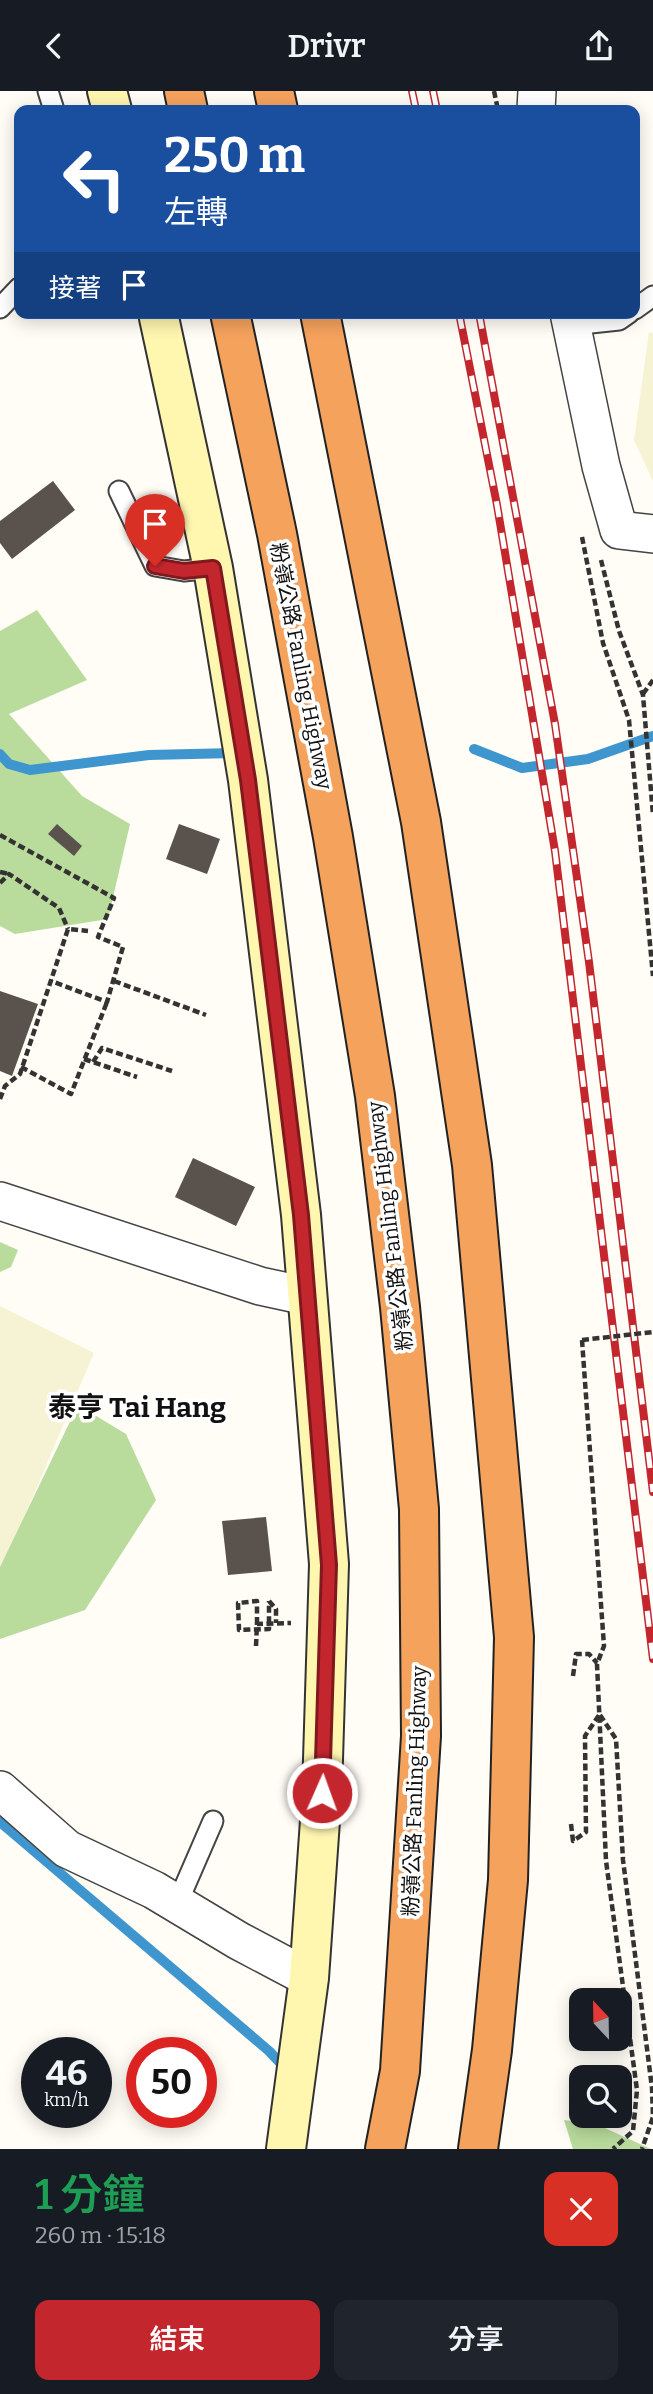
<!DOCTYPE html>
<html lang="zh-TW">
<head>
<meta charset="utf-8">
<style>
	body { margin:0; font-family:Bitter,"Noto Sans TC",serif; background:#20242c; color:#f1f3f6; height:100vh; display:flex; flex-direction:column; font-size:26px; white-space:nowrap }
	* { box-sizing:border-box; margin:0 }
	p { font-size:23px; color:#9ea1a6 }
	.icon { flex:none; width:38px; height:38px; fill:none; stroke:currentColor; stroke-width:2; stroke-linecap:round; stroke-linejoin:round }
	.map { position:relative; height:2058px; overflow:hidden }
	.sheet { display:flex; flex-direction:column; background:#171b24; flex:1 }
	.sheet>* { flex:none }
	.guide { position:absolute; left:14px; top:14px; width:626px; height:214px; border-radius:14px; box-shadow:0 4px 18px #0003; background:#1a4fa0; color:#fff; overflow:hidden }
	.needle { width:46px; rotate:338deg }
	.tools { position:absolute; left:569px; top:1897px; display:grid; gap:14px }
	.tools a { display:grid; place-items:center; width:63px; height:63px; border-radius:14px; background:#171b24; box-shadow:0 4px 18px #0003; font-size:35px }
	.speed { position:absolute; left:21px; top:1946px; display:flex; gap:14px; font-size:35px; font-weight:700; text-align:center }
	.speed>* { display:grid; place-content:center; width:91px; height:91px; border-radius:50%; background:#171b24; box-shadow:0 4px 18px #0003; line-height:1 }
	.speed small { font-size:18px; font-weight:400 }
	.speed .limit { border:10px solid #d22; background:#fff; color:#111 }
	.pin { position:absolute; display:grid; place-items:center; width:60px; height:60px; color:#fff; margin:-72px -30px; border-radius:50% 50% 50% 0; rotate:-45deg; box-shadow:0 0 7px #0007 }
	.pin .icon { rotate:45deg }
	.me { position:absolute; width:77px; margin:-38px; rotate:2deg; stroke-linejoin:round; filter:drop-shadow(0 0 5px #0008) }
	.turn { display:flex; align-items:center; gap:24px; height:147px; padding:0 35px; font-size:32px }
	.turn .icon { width:91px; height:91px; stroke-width:2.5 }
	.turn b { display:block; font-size:49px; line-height:60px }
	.then { display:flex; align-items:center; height:66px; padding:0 35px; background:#0003; gap:14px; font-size:26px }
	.round { display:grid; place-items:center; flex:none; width:74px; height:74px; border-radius:14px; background:#20242c }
	.summary { display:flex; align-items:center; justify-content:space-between; height:119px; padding:0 35px }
	h1 { font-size:42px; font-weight:600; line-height:52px; color:#1e9e55 }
	.cta { display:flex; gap:14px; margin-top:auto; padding:14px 35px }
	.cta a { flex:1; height:80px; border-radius:14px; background:#c4262e; color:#fff; font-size:28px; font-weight:600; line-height:80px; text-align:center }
	.cta a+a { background:#20242c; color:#f1f3f6 }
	header { display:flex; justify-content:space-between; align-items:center; height:91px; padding:0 35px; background:#171b24; font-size:32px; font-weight:600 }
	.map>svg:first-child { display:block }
	.farmland { fill:#f6f3d4 }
	.forest { fill:#b9dc9c }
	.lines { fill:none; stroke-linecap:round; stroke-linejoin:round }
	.stream { stroke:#3f96cf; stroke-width:10 }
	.building { fill:#5a524d }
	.service-casing { stroke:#444; stroke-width:23 }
	.minor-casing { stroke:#444; stroke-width:40 }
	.secondary-casing { stroke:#333; stroke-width:42 }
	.motorway-casing { stroke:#222; stroke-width:42 }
	.path { stroke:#333; stroke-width:4.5; stroke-dasharray:7 3.5; stroke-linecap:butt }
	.service { stroke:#fff; stroke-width:19 }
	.minor { stroke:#fff; stroke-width:37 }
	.secondary { stroke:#fff6b0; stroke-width:38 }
	.motorway { stroke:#f5a25d; stroke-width:38 }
	.rail-casing { stroke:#c4262e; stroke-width:8 }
	.rail { stroke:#fff; stroke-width:5; stroke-dasharray:16; stroke-linecap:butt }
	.path-bridge { stroke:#333; stroke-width:4.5; stroke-dasharray:7 3.5; stroke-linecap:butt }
	.route-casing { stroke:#7f191e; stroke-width:18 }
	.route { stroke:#c4262e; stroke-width:12 }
	.labels { text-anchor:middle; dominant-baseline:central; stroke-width:7; stroke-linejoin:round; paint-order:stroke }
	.street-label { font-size:21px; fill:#111; stroke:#fff }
	.district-label { font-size:28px; font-weight:bold; fill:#111; stroke:#fff }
</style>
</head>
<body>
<header><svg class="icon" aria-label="back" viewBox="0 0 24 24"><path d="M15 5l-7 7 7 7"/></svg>Drivr<svg class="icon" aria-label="share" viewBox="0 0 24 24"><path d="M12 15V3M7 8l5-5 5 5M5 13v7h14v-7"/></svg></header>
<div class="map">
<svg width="653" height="2058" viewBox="0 0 653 2058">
	<rect width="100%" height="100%" fill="#fffdf5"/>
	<g class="farmland">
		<polygon points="649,241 653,242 653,390 634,349"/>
		<polygon points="0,1215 94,1262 0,1483"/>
	</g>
	<g class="forest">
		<polygon points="37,519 87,589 9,623 82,705 130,733 108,828 15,843 0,835 0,540"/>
		<polygon points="0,1151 18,1159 11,1176 0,1181"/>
		<polygon points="78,1314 126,1343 156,1409 85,1519 0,1548 0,1476"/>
		<polygon points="564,2029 596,2033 651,2058 573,2058"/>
	</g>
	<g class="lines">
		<g class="stream">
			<polyline points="474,658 522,677 588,668 653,645"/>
			<polyline points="0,663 9,673 30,679 149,664 235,662"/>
			<polyline points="0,1731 269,1960 287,1979"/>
		</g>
	</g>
	<g class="building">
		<polygon points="53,390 75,419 12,468 0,452 0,430"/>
		<polygon points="57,733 82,755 74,765 48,743"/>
		<polygon points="179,733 220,748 207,783 166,768"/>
		<polygon points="0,900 38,913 12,985 0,980"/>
		<polygon points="193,1067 255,1096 236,1135 175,1106"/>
		<polygon points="266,1426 272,1480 228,1484 222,1430"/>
	</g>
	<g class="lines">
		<defs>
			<g id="service">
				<polyline points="48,0 54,19"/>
				<polyline points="0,217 19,197"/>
				<polyline points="635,218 653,205"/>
				<polyline points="572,234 619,229 629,222"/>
				<polyline points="119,400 155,475 184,480 213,477"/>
				<polyline points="177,1813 213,1730"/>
			</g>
			<g id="minor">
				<polyline points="536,19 537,0"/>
				<polyline points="569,222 601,375 619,439 653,443"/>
				<polyline points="0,1110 260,1195 306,1205"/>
				<polyline points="0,1699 67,1758 154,1799 239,1850 309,1887"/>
			</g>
			<g id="secondary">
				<polyline points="107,0 112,19"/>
				<polyline points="158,222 213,477 248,689 301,1124 329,1473 322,1701 309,1887 286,2058"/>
			</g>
			<g id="motorway">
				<polyline points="184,0 188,19"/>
				<polyline points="274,0 278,19"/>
				<polyline points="230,222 277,443 333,746 375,1005 400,1216 419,1418 421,1645 400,1980 385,2058"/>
				<polyline points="320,222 421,731 472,1074 514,1546 508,1789 492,1959 478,2058"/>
			</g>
		</defs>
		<use href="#service" class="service-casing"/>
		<use href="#minor" class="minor-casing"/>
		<use href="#secondary" class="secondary-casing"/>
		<use href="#motorway" class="motorway-casing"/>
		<g class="path">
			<polyline points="494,0 498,19"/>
			<polyline points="582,446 603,552 629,629 653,885"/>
			<polyline points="601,469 619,540 643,604 653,724"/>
			<polyline points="643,603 653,589"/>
			<polyline points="0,744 114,807 98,846 123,856 107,911 51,890"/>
			<polyline points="0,781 9,783"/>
			<polyline points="0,792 9,783 59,817 68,838"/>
			<polyline points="114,890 206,924"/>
			<polyline points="84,968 137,986"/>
			<polyline points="93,971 102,957 172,980"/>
			<polyline points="21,976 71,1003 107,911"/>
			<polyline points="0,1008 5,995 20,983 68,838 88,840"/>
			<polyline points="582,1249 604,1555 597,1573 606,1770 637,1999 633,2040 613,2058"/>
			<polyline points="269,1510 276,1518 276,1532"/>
			<polyline points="256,1555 257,1533 291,1532"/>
			<polyline points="573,1585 576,1563 589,1563 597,1572"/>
			<polyline points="600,1624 616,1648 623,1769 652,1997 653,2026 642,2058"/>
			<polyline points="571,1733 573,1750 586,1741 585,1645 599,1624"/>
		</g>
		<use href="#service" class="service"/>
		<use href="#minor" class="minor"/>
		<use href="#secondary" class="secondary"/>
		<use href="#motorway" class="motorway"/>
		<defs>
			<g id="rail">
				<polyline points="412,0 416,19"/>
				<polyline points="433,0 437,19"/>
				<polyline points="459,222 497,414 555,760 653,1568"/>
				<polyline points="479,222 555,633 589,871 653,1401"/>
			</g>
		</defs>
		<use href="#rail" class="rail-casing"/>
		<use href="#rail" class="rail"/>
		<g class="path-bridge">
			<polyline points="582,1249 653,1241"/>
			<polyline points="257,1533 257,1510 238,1512 239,1539 269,1538 269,1510"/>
		</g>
	</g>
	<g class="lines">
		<defs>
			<polyline id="route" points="155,475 184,480 213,477 248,689 301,1124 329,1474 322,1702"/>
		</defs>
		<use href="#route" class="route-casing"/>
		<use href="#route" class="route"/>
	</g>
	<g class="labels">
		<g class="street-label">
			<text transform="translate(301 575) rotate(79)">粉嶺公路 Fanling Highway</text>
			<text transform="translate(390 1135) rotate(-97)">粉嶺公路 Fanling Highway</text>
			<text transform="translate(415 1700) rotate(-88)">粉嶺公路 Fanling Highway</text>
		</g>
		<g class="district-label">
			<text x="137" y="1316">泰亨 Tai Hang</text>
		</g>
	</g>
</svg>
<div class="tools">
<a><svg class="needle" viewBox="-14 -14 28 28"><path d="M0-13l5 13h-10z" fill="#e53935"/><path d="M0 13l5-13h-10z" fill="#9ea1a6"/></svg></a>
<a><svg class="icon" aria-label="search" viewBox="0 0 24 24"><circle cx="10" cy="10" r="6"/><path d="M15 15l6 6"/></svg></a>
</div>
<div class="speed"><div>46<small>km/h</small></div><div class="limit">50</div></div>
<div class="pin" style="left:155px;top:475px;background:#d93025"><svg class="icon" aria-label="arrive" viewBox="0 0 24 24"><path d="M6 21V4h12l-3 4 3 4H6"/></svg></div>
<svg class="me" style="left:322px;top:1702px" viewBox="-20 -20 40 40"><circle r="17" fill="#c4262e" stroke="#fff" stroke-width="3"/><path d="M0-11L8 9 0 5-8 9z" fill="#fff"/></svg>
<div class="guide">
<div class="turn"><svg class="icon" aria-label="left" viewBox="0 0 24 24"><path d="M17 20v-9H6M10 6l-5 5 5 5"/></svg><div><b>250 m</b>左轉</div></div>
<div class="then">接著<svg class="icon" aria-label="arrive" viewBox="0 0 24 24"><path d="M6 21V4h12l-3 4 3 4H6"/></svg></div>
</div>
</div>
<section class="sheet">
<div class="summary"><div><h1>1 分鐘</h1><p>260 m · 15:18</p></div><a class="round" style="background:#d93025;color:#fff"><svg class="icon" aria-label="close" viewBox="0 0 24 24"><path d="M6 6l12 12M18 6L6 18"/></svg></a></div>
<div class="cta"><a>結束</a><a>分享</a></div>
</section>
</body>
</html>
